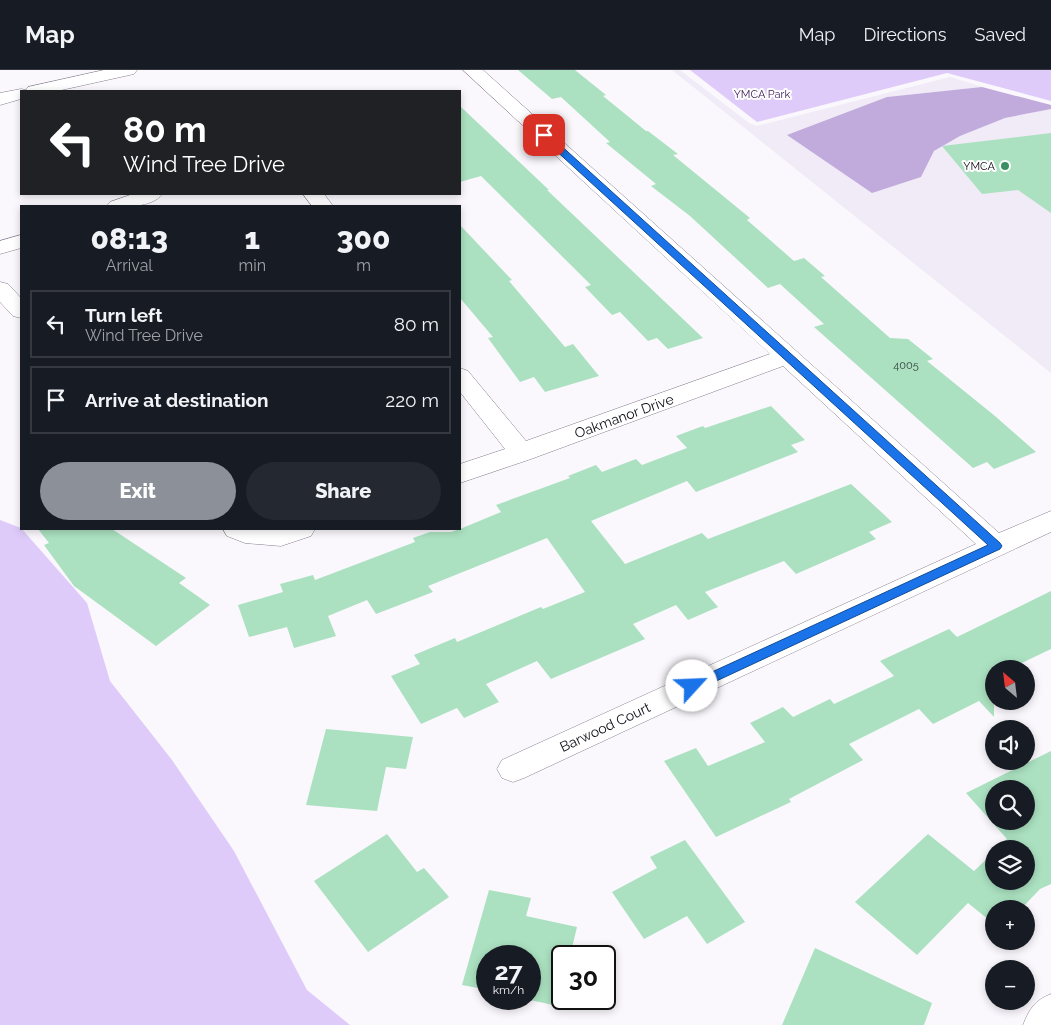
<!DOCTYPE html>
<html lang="en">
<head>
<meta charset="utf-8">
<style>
	body { margin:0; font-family:Raleway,sans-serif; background:#242831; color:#f1f3f6; height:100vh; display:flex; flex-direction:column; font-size:19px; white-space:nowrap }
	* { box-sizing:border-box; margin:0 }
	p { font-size:16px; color:#9ea1a6 }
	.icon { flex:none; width:28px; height:28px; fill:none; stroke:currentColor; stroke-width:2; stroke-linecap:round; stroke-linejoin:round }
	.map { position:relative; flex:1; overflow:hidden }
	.sheet { position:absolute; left:20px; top:135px; width:441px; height:325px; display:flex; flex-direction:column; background:#171b24; border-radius:0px; box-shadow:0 2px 8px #0003 }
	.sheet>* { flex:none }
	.banner { position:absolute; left:20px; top:20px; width:441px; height:105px; border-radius:0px; box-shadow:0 2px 8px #0003; background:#202124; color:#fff; overflow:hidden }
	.needle { width:32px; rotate:332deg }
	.tools { position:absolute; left:985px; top:590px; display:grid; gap:10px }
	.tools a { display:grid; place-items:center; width:50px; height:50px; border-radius:50%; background:#171b24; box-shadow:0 2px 8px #0003; font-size:25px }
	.speed { position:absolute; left:476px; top:875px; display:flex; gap:10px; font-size:25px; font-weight:700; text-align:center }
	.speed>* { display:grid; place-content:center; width:65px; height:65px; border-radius:50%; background:#171b24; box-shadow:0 2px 8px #0003; line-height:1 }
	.speed small { font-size:12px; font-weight:400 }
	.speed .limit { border:2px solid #111; border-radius:8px; background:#fff; color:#111 }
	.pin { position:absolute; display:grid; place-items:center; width:42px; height:42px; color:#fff; margin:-21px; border-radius:10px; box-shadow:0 2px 8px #0006 }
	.me { position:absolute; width:55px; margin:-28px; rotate:65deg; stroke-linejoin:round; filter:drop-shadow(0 0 4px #0008) }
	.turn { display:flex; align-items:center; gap:18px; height:105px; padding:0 20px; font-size:22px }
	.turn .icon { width:65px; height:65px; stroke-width:2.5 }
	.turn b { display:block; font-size:35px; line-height:42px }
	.eta { display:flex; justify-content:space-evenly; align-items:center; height:85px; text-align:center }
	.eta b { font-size:30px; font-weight:800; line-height:35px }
	.primary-button { display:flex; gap:10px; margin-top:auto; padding:10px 20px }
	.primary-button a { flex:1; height:58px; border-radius:30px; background:#8c9099; color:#fff; font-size:20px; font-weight:800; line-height:58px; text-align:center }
	.primary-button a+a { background:#242831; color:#f1f3f6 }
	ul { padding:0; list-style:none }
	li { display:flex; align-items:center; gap:15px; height:68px; margin:0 10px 8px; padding:0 10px; border:2px solid #363941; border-radius:0px }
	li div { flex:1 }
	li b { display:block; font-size:19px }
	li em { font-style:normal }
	header { display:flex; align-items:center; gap:30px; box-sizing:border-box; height:70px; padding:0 25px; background:#171b24; border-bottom:1px solid #363941 }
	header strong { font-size:24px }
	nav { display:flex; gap:28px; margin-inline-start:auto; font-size:18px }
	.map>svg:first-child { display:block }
	.built { fill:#f0ebf6 }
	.green { fill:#dfcbf9 }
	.water { fill:#c1abdc }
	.building { fill:#abe1c0; fill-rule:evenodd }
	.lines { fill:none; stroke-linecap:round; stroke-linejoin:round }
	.minor-casing { stroke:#857d8f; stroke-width:1 }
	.minor { fill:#fff; fill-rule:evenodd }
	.route { fill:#1a73e8; stroke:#114b97 }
	.poi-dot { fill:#3b9063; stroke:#fff; stroke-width:2 }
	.labels { text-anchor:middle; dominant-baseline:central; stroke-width:4; stroke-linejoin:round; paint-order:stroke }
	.far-park-label { font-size:11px; fill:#3b1c56; stroke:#fff }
	.far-poi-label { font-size:11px; fill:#0e0b12; stroke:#fff; text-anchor:end }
	.number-label { font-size:11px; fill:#35403e }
	.street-label { font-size:14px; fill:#0e0b12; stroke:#fff }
</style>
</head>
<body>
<header>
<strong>Map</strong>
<nav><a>Map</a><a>Directions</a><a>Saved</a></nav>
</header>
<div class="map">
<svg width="1051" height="955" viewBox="0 0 1051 955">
	<rect width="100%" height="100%" fill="#faf8fd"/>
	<polygon class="built" points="672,0 680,0 749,53 757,56 950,7 983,17 887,27 921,107 934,81 960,66 1005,48 1051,39 1051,303"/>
	<g class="green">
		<polygon points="690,0 1051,0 1051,31 947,3 757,52"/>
		<polygon points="0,450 21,458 87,533 110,611 172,690 234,781 307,920 350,955 0,955"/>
	</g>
	<polygon class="water" points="982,17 1051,35 1051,39 1005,48 960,66 934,81 921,107 872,123 787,65 887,27"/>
	<g class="building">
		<polygon points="518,0 575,0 606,25 603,26 646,61 648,61 678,84 673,85 750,148 747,150 794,191 804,188 825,206 821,207 890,268 908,269 933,289 927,291 995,346 1036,382 994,399 987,392 973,398 814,257 824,254 780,214 768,218 690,146 651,116 656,114 606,73 610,72 561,27 552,29"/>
		<polygon points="460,36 549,120 547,120 703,268 668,279 657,268 648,271 620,242 612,245 585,217 591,215 481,106 460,112"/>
		<polygon points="1051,63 1051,143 1018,120 982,124 942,76"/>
		<polygon points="460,155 512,210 509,211 565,277 573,274 599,306 545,322 534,307 520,312 488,268 493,267 460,228"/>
		<polygon points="771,336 805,370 791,375 798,382 696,422 687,411 591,451 625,494 702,463 708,469 851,414 892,452 869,462 876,469 796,504 784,491 705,522 718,537 688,550 676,535 633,554 645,569 551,609 537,591 486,614 499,632 464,648 457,638 421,654 391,606 420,594 414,585 455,568 457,572 541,537 543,539 585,522 547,468 428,516 433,522 376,544 367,530 328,546 336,566 294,578 287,557 249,567 238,535 283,522 280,514 313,505 315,510 415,472 413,468 430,462 451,462 460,459 501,442 496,435 570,408 568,406 596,395 602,402 636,389 642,395 687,378 676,366 703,356 705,358"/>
		<polygon points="38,459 112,459 186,508 179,513 210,535 156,576 74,516 44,475 49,473"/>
		<polygon points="1051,521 1051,579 1009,599 994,599 994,647 979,631 933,654 919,639 849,674 863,690 789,729 791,732 716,767 664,691 696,678 708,696 765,672 750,653 783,637 793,647 830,629 834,634 894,606 880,591 949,559 957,567"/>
		<polygon points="326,659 413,667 406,699 386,697 377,741 306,735"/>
		<path d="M1051,681V814L1040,819L1021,839H994V854L968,833L917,885L855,832L928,764L974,801L994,782V811H1026V779H997L1007,769L966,723ZM994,719H1026V751H994Z"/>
		<polygon points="387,764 417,802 424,798 449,827 368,882 314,811"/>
		<polygon points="685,770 745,852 707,874 687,846 644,869 612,822 657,798 650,787"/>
		<polygon points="489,820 531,828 526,846 577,857 570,886 562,886 562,919 558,936 525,929 530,929 530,886 488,886 488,920 462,915"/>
		<polygon points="815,878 932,933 924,955 782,955"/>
	</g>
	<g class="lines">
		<defs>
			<g id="minor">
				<polygon points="104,0 137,0 134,4 57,21 21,21 21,29 0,35 0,23 21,19 26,20 28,17"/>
				<polygon points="463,0 483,0 999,463 1051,441 1051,462 524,708 513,712 502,708 497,699 502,690 976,474 783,296 531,389 460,413 460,394 505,379 460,322 460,298 468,301 526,371 770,284"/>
				<path d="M133,124H162C153,138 122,137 107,136L110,132Z"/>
				<polygon points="303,124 324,124 333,136 312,136"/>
				<polygon points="21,165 21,178 0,184 0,171"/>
				<polygon points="0,212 8,214 21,228 21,248 13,246 0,232"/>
				<polygon points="223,459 315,459 311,466 281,476 245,473 227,466"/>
				<path d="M1051,924V955H1023C1030,938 1034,931 1051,924Z"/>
			</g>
		</defs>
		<use href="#minor" class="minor-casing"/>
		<use href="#minor" class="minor"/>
	</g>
	<polygon class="route" points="541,63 547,63 1000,473 1002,476 1000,479 697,620 688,620 686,616 688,613 988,475 541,67"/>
	<circle class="poi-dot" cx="1005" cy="96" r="5"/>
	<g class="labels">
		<g class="far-park-label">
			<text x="762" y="24">YMCA Park</text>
		</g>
		<g class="far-poi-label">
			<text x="995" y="96">YMCA</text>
		</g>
		<g class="number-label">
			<text x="906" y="295">4005</text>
		</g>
		<g class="street-label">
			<text transform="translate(624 346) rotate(-20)">Oakmanor Drive</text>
			<text transform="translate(605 657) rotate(-25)">Barwood Court</text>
		</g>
	</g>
</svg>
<div class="tools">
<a><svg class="needle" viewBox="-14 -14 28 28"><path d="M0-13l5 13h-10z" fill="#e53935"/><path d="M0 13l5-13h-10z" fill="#9ea1a6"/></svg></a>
<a><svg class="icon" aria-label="sound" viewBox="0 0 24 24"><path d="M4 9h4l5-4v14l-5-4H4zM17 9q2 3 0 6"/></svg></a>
<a><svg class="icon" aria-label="search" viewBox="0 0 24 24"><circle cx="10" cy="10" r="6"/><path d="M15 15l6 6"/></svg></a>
<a><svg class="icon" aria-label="layers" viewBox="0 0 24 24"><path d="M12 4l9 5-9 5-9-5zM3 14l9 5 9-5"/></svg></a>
<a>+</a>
<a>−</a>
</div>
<div class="speed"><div>27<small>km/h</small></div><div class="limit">30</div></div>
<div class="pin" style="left:544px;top:65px;background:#d93025"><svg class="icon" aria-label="arrive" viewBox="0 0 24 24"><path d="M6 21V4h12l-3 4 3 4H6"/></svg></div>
<svg class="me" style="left:692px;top:616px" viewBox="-20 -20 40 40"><circle r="19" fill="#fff"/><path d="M0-13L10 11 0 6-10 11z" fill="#1a73e8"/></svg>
<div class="banner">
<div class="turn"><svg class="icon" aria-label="left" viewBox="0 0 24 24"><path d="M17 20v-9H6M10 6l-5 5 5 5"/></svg><div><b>80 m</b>Wind Tree Drive</div></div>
</div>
<section class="sheet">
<div class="eta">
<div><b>08:13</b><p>Arrival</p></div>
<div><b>1</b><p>min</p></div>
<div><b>300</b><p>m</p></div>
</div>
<ul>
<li><svg class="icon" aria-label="left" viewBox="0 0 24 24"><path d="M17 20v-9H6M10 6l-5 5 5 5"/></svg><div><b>Turn left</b><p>Wind Tree Drive</p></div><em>80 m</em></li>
<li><svg class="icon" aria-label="arrive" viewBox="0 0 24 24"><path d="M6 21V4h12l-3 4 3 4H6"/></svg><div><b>Arrive at destination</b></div><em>220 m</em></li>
</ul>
<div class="primary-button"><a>Exit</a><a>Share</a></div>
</section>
</div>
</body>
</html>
